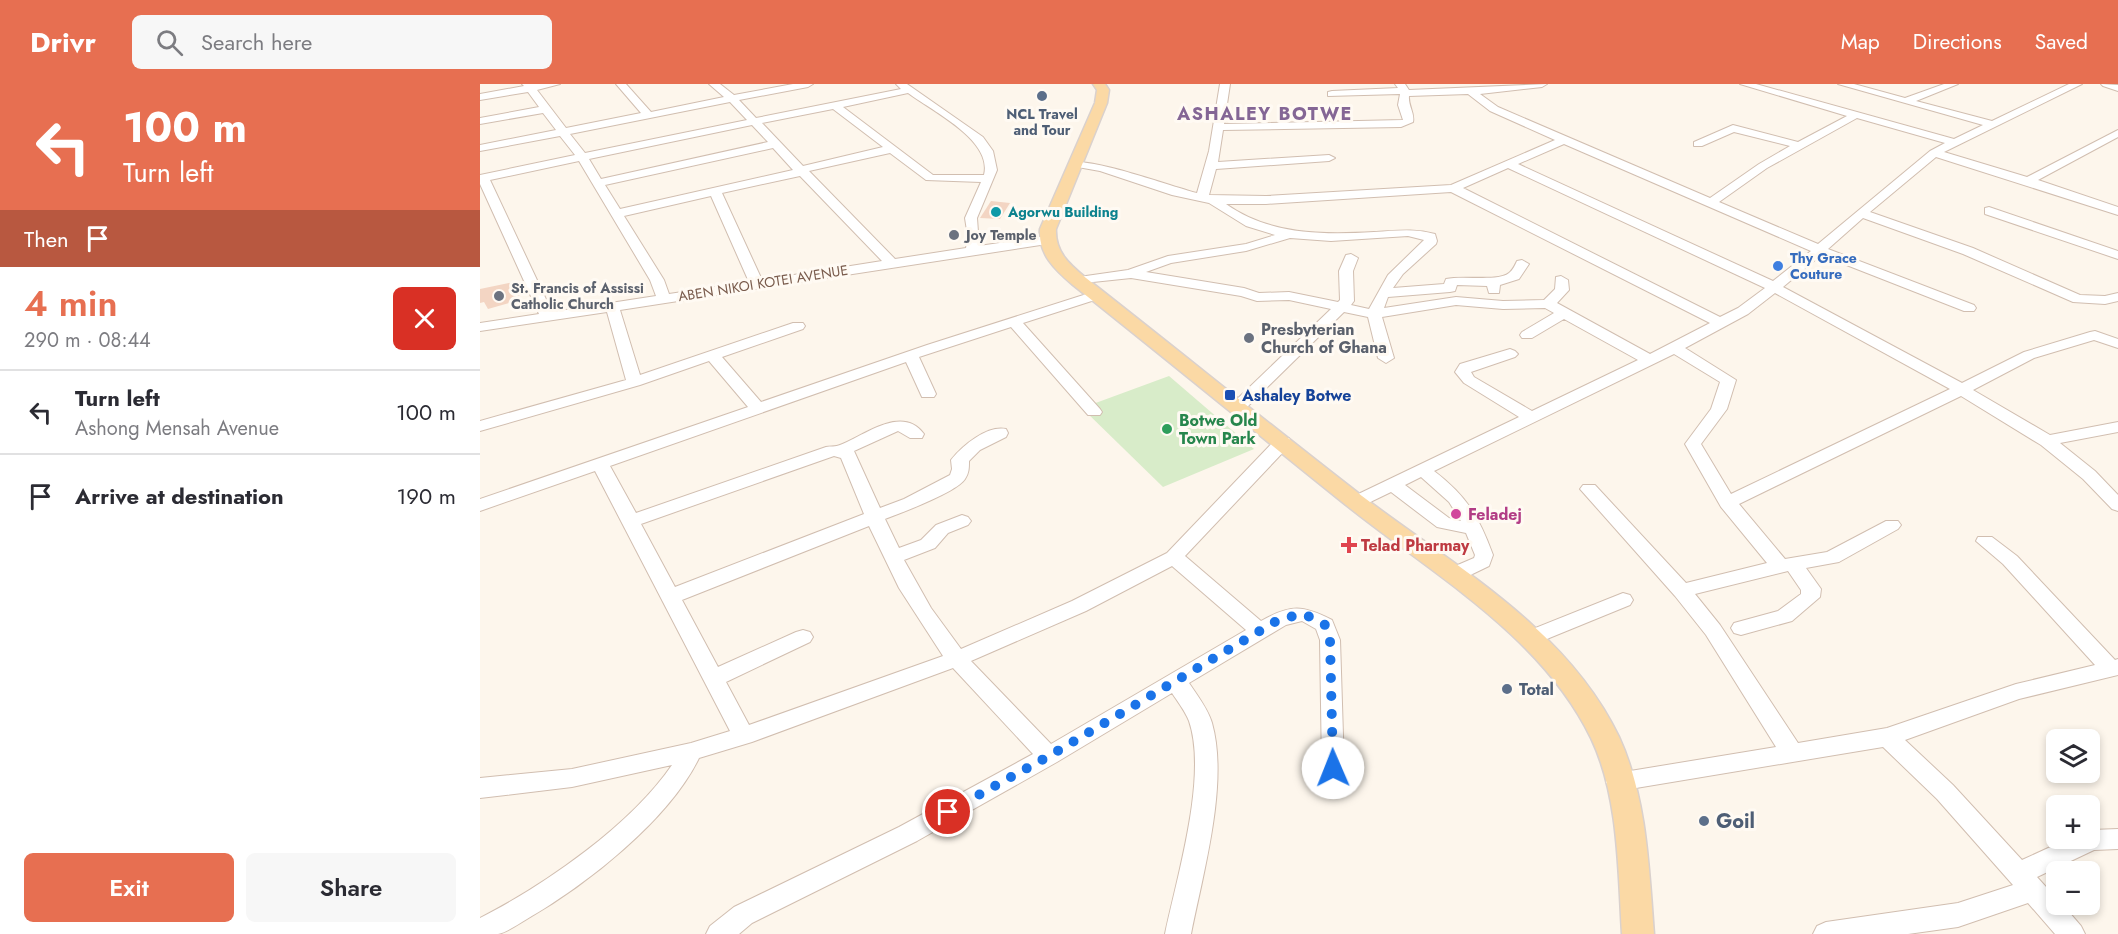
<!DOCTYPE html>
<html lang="en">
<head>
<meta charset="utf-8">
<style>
	body { margin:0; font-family:Jost,sans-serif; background:#f7f7f7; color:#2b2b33; height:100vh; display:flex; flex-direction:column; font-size:22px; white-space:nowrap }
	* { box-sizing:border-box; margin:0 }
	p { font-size:20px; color:#7c7c81 }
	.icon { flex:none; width:33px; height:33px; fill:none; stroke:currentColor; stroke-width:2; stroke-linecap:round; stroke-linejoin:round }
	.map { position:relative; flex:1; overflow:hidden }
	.drawer { display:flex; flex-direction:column; background:#fff; width:480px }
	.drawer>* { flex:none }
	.guide { background:#e76f51; color:#fff; overflow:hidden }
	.tools { position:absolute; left:1566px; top:645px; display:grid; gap:12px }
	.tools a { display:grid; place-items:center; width:54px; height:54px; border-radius:9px; background:#fff; box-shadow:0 3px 9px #0003; font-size:30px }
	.pin { position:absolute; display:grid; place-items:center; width:51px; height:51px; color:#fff; margin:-26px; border:3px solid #fff; border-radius:50%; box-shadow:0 2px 6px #0007 }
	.me { position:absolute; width:66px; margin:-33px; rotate:359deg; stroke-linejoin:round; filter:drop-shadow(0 0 4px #0008) }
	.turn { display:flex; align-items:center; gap:21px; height:126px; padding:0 24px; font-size:27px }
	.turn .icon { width:78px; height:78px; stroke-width:2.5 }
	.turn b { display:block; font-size:42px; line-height:51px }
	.then { display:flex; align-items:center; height:57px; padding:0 24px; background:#0003; gap:12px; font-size:22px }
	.round { display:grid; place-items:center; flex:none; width:63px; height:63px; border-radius:9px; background:#f7f7f7 }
	.summary { display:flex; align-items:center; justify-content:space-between; height:102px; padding:0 24px }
	h1 { font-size:36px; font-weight:600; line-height:45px; color:#e76f51 }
	.button { display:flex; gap:12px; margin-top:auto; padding:12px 24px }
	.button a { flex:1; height:69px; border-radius:9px; background:#e76f51; color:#fff; font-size:24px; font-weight:600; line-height:69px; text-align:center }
	.button a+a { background:#f7f7f7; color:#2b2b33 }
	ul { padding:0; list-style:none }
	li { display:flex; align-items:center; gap:18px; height:84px; padding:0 24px; border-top:2px solid #e1e1e2 }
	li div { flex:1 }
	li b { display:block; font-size:22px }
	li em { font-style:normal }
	header { display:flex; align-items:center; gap:36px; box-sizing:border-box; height:84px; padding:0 30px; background:#e76f51; color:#fff }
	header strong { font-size:28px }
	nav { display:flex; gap:33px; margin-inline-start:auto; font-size:21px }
	.search { width:420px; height:54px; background:#f7f7f7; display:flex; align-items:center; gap:15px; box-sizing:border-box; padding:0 21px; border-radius:9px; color:#7c7c81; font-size:22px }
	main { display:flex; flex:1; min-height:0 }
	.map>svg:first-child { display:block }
	.green { fill:#d8ecc9 }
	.building { fill:#f3d5c3 }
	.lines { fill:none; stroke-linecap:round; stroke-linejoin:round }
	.minor-casing { stroke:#d1beb0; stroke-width:2 }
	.major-casing { stroke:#dad1cd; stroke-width:3 }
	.minor { fill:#fff; fill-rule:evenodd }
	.major { fill:#fbd9a5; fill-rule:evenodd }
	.route { stroke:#1a73e8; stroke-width:10; stroke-dasharray:0 18 }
	.service-dot { fill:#5c6f8a; stroke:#fffaf3; stroke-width:2 }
	.culture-dot { fill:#0f9aa8; stroke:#fffaf3; stroke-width:2 }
	.worship-dot { fill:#6b7280; stroke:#fffaf3; stroke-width:2 }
	.shop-dot { fill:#3f7fe0; stroke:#fffaf3; stroke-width:2 }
	.transit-dot { fill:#1a4fb4; stroke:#fffaf3; stroke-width:2 }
	.leisure-dot { fill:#2e9e5b; stroke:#fffaf3; stroke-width:2 }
	.hotel-dot { fill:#d1479c; stroke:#fffaf3; stroke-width:2 }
	.health-dot { fill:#e0444e; stroke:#fffaf3; stroke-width:2 }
	.labels { text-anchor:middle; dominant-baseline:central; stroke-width:6; stroke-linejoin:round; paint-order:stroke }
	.far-service-label { font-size:14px; font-weight:bold; fill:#4e5e75; stroke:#fffaf3 }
	.far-culture-label { font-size:14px; font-weight:bold; fill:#0d838f; stroke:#fffaf3; text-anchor:start }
	.far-worship-label { font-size:14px; font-weight:bold; fill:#5b616d; stroke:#fffaf3; text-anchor:start }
	.far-shop-label { font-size:14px; font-weight:bold; fill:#366cbe; stroke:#fffaf3; text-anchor:start }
	.far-street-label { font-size:14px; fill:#7a5c4d; stroke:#fffaf3 }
	.worship-label { font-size:16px; font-weight:bold; fill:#5b616d; stroke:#fffaf3; text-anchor:start }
	.transit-label { font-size:16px; font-weight:bold; fill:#164399; stroke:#fffaf3; text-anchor:start }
	.leisure-label { font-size:16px; font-weight:bold; fill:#27864d; stroke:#fffaf3; text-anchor:start }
	.hotel-label { font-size:16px; font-weight:bold; fill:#b23c85; stroke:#fffaf3; text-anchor:start }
	.health-label { font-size:16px; font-weight:bold; fill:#be3a42; stroke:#fffaf3; text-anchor:start }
	.service-label { font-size:16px; font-weight:bold; fill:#4e5e75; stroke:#fffaf3; text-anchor:start }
	.far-district-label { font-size:18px; font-weight:bold; letter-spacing:1.5px; fill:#846695; stroke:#fffaf3 }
	.near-service-label { font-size:20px; font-weight:bold; fill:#4e5e75; stroke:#fffaf3; text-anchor:start }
</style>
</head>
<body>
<header>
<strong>Drivr</strong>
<div class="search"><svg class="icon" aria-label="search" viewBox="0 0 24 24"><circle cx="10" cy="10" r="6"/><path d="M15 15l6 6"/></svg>Search here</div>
<nav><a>Map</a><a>Directions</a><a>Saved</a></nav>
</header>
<main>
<section class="drawer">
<div class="guide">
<div class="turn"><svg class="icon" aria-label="left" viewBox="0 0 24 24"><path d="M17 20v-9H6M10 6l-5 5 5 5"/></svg><div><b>100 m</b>Turn left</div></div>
<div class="then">Then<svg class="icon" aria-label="arrive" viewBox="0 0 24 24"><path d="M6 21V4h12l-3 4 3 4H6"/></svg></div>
</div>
<div class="summary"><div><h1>4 min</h1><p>290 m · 08:44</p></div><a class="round" style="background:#d93025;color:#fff"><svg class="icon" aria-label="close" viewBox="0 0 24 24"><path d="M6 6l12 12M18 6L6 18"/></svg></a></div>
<ul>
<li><svg class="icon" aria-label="left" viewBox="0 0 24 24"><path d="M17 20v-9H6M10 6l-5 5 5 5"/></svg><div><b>Turn left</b><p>Ashong Mensah Avenue</p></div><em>100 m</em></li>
<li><svg class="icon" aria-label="arrive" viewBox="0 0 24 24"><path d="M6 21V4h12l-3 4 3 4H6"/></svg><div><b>Arrive at destination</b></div><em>190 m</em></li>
</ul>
<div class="button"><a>Exit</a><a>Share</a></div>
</section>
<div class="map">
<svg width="1638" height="850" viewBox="0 0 1638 850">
	<rect width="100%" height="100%" fill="#fdf6ec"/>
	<polygon class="green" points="689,292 774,365 683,403 602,324"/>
	<g class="building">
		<polygon points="511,117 530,119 520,135 500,134"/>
		<polygon points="39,197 47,210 31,214 33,218 8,225 4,218 0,219 0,205"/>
	</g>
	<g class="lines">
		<defs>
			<g id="minor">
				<path d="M42,0H80L57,6L86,44L161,29L136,0H146L171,28L244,13L229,0H240L254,11L313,0H333L328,3L259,16L276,34L421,5L416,0H427L503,53L513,67L517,86L497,134L499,162L567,152L573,156L567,160L140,226L160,291L313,239H323L325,242L323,245L242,273L281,318L447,261L616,207L623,211L621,214L543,239L620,325L622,328L620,331H608L531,243L439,273L456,310L454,313H442L426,278L130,382L156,429L346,363C350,362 356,363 360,361C384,352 422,320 444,350L442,354H430L418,347L374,367L400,424L424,415L470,391L472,385L471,376C482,362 507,341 526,345L528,349L526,353L500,366L489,377C489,384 489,389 485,395C477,408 421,429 405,435L419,464L441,456L456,441L482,431L488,433L491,437L488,441L468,449L455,464L424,476L451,524L481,565L592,517L687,469L797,354H809L811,358L809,362L705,472L781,537C811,520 823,521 852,536L860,556L864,684L861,691L853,693L845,691L842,684L840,556L836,545L822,537L806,541L709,599C717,611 728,625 732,639C749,699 723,789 711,850H685C697,793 728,692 709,637C705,627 698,618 692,609L577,678L437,757L272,839L259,850H226L230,842L254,823L419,743L553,670L473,584L272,658L219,674C189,736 106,801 47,835C38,840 28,848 18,850C13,850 6,850 0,850V834C65,801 151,741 192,681L92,703L0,714V694L92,685L211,659L250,647L115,387L0,427V415L268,323L229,277L160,301L0,347V337L146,296L127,228L0,247V239L59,230L0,100V91L95,71L80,52L0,67V61L76,46L63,29L0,40V34L59,23L48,8L0,16V10L44,2ZM428,9C452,27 513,56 504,91H453L363,23ZM250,18L267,36L105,69L90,50ZM353,25L403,63L323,82L282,39ZM272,41L288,58L121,95L109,75ZM293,64L313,86L140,125L125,101ZM410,69L446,96L501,98L485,134L488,153L486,164L415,175L329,87ZM99,77L170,196L176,212L72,228L10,96ZM320,92L402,177L282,196L242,109ZM231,112L269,198L189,210L184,196L144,132ZM354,372L361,374L384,430L195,503L161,440ZM389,442L419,504L463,572L269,641L246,598L330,558L333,553L330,548L323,546L316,548L238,583L202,516ZM692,482L766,546L571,660L491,577L606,527Z"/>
				<path d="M740,0H750L744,40L923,36L918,21L920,10L848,12V8L852,7L918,4L915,0H925L929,6L1067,0L1062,3L1000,10L1018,23L1230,114L1279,80L1310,62L1254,48L1222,62H1214V58L1253,41L1318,58L1367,32L1260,0H1276L1474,55L1503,41L1358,0H1374L1425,14L1464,0H1478L1436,17L1512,37L1589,0H1602L1464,68L1547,93L1638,46V53L1558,96L1638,123V131L1456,73L1390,128L1493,164L1600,211L1625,212L1638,209V217L1625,220L1593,218L1483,170L1383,134L1348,165L1494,221L1496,224L1494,227H1484L1341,171L1303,203L1482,299L1544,268L1610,248L1615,247L1638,255V264L1614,256L1554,274L1493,306L1570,351L1638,338V348L1580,359L1615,387L1638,411V427L1632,425L1603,395L1561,361L1481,312L1259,420L1305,475L1347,468L1406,437H1418L1421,441L1418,445L1359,478L1326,484L1341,505L1340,513L1312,537L1261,551L1254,549L1251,544L1254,539L1298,527L1321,510V506L1308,487L1215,510L1240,541L1318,659L1407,644L1536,600L1615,581L1523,480L1496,457L1498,453H1512L1537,472L1635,576L1638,575V591L1539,615L1425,656L1473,701L1542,776L1590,754H1610V747L1612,746L1638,745V765L1614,766L1557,793L1576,814V820H1582L1601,842L1605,850H1575L1548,819L1478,843L1428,850H1333L1337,842L1346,838L1478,819L1533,801L1457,715L1403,663L1138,707L1130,705L1126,698L1130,691L1138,689L1296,663L1226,551L1195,512L1100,405L1103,401H1115L1206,499L1287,479L1241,423L1205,360L1231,325L1240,298L1194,270L954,387C987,412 999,433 1013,471L1009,482L980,496L973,497L966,496L963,491L966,486L994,474L995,471L986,449L957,443L911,408L882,422H870L867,418L870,414L1039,333L984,299L975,288L980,280L1030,265L1035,267L1038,270L1035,273L991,288L994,293L1052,327L1158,276L1084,235L1052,254H1042L1040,251L1042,248L1074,229L1065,224L1023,225L976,221L902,233L914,274L906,279L898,274L888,233L864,228L765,325H753L751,322L753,319L851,225L809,216L777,217L761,212L651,194L594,200L592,197L599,193L648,186L688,172L766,160L795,151L766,142L729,119L692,111L620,87L592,82L590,80C603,70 696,104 717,109L729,67ZM988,10L1010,27L1075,56L971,101L786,112L729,111L736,85L849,77L855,74L849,71L738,78L743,46L921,43L933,38C935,29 928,22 929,12ZM1377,34L1465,59L1450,67L1338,160L1239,118L1287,84ZM1084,60L1331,167L1293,197L1038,80ZM1028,84L1285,204L1258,224L1240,233L983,104ZM971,108L1230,239L1170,270L1077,219L1089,206L1088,196L1081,192L1076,193L1075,205L1064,216L1023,217L976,213L904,224L908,213L970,208L975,207L977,201L1007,202L1009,209H1019L1020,201L1039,195L1049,180L1042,176L1037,177C1035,181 1033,186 1029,189C1018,198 983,191 966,195L964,200L913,204L923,190L956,160L957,157L955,150C933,144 916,147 894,148C842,151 790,151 746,120H786ZM928,152L944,156L908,191L889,225L871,221L874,217L873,187L878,174L871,170L866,171L859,187L860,216L858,218L809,208L779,209L764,204L666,188L691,179L766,167L810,154L851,157ZM1295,209L1470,305L1251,410L1221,360L1247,325L1256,296L1205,264L1268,230ZM941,393L969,418L981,437L969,434L925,401Z"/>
				<polygon points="1621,0 1638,1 1638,7 1623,2"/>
				<polygon points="1509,123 1638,167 1638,175 1505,130 1505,124"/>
				<polygon points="1143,509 1150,511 1153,516 1150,521 1057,559 1050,561 1043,559 1040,554 1043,549"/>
			</g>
			<path id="major" d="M613,0H625L629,6L627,19L576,145C575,168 589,180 606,194C698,266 789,340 882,412C974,482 1087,544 1139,653C1167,714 1169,785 1174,850H1142C1138,786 1139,713 1111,654C1061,551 952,490 866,421C775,348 685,274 593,201C575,186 558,170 560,145L615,19L617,6Z"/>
		</defs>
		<use href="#minor" class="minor-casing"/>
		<use href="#major" class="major-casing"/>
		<use href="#minor" class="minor"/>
		<use href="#major" class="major"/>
	</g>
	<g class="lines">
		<polyline class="route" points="468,728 569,672 800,535 824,530 845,541 850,556 853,684"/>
	</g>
	<g class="service-dot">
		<circle cx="562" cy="12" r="6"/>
		<circle cx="1027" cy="605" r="6"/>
		<circle cx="1224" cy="737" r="6"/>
	</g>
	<circle class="culture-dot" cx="516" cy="128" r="6"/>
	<g class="worship-dot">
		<circle cx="474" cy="151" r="6"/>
		<circle cx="19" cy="212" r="6"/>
		<circle cx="769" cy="254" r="6"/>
	</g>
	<circle class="shop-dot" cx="1298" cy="182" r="6"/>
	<rect class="transit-dot" x="744" y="305" width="12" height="12" rx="3"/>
	<circle class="leisure-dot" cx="687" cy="345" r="6"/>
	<circle class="hotel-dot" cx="976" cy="430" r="6"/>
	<path class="health-dot" d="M866 452h6v6h6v6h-6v6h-6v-6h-6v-6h6z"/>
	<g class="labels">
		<g class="far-service-label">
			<text x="562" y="30">NCL Travel<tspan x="562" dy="16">and Tour</tspan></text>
		</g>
		<g class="far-culture-label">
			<text x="528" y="128">Agorwu Building</text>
		</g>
		<g class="far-worship-label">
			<text x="486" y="151">Joy Temple</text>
			<text x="31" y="204">St. Francis of Assissi<tspan x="31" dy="16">Catholic Church</tspan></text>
		</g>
		<g class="far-shop-label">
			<text x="1310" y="174">Thy Grace<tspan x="1310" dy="16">Couture</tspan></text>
		</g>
		<g class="far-street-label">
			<text transform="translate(283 199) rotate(-9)">ABEN NIKOI KOTEI AVENUE</text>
		</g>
		<g class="worship-label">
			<text x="781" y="245">Presbyterian<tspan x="781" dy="18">Church of Ghana</tspan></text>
		</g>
		<g class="transit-label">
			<text x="762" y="311">Ashaley Botwe</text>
		</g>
		<g class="leisure-label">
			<text x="699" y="336">Botwe Old<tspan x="699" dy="18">Town Park</tspan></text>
		</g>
		<g class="hotel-label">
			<text x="988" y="430">Feladej</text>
		</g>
		<g class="health-label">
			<text x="881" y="461">Telad Pharmay</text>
		</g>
		<g class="service-label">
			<text x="1039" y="605">Total</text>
		</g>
		<g class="far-district-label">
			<text x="785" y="30">ASHALEY BOTWE</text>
		</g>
		<g class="near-service-label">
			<text x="1236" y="737">Goil</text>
		</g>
	</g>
</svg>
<div class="tools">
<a><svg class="icon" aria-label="layers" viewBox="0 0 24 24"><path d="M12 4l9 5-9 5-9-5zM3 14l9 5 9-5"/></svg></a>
<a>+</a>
<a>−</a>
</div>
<div class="pin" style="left:468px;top:728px;background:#d93025"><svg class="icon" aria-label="arrive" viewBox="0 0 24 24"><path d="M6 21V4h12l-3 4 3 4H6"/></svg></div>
<svg class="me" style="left:853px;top:684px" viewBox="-20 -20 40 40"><circle r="19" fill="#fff"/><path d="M0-13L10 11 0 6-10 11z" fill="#1a73e8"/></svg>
</div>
</main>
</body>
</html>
